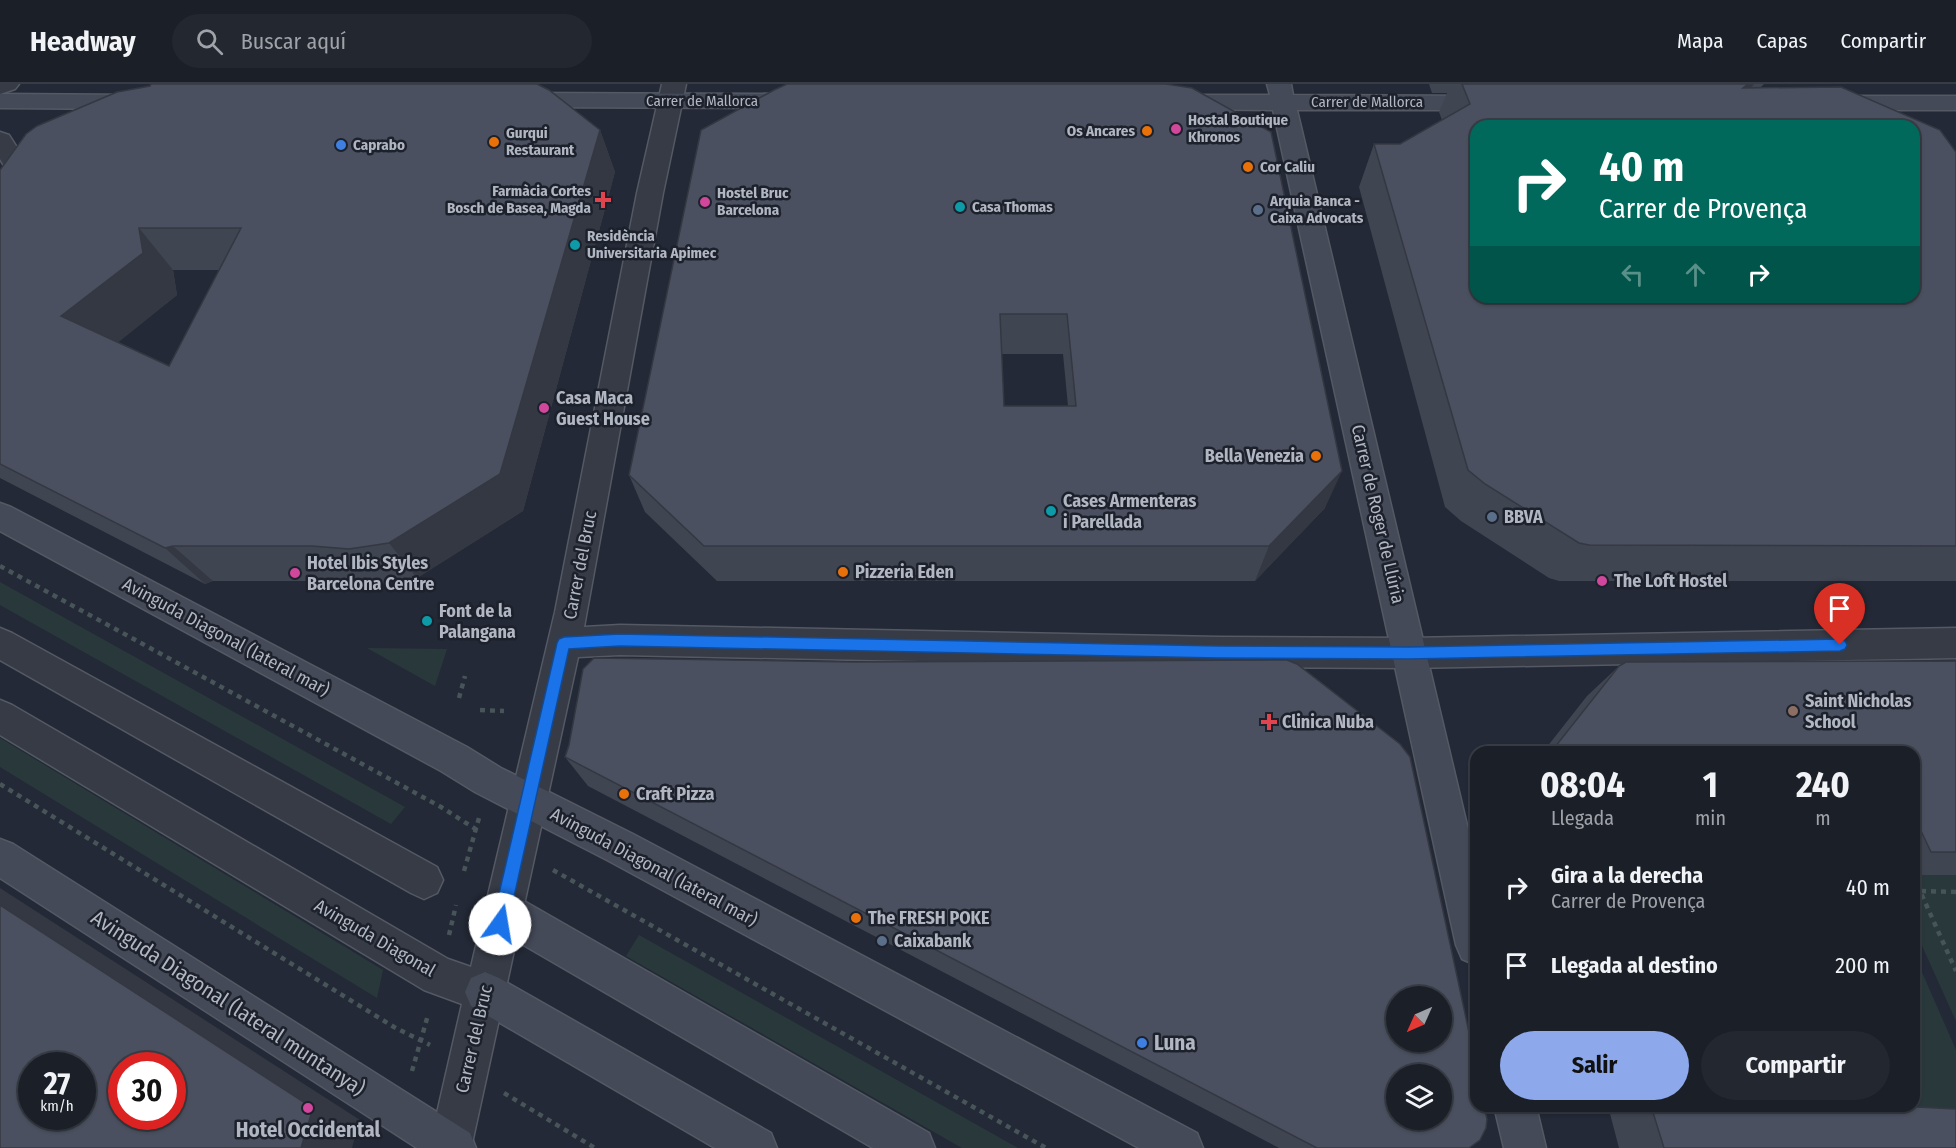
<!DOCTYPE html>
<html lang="es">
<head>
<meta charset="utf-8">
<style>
	body { margin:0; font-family:"Fira Sans Condensed",sans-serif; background:#232730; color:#f1f3f6; height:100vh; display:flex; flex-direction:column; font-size:22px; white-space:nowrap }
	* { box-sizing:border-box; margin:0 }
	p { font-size:20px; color:#9fa2a8 }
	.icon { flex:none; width:33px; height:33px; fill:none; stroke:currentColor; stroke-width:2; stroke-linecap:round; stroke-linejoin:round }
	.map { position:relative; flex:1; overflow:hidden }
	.side { position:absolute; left:1470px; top:662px; width:450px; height:366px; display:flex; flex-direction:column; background:#1a1f28; border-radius:18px; box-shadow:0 2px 4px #0004,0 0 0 2px #383d45 }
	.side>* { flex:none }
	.guide { position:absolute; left:1470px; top:36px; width:450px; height:183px; border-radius:18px; box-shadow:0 2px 4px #0004,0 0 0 2px #383d45; background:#00695c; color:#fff; overflow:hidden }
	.needle { width:39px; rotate:225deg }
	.fabs { position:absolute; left:1386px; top:902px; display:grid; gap:12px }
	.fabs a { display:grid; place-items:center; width:66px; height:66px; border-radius:50%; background:#1a1f28; box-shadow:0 2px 4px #0004,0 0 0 2px #383d45; font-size:30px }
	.speed { position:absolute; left:18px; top:968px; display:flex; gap:12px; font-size:30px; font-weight:700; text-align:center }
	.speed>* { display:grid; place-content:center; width:78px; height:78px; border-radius:50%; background:#1a1f28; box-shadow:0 2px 4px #0004,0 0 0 2px #383d45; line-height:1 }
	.speed small { font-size:15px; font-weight:400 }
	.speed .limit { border:9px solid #d22; background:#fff; color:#111 }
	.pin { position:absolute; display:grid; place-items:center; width:51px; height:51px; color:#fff; margin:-62px -26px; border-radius:50% 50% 50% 0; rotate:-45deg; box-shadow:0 0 6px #0007 }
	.pin .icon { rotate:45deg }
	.me { position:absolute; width:66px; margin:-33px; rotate:13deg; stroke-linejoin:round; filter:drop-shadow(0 0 4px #0008) }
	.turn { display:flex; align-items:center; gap:21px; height:126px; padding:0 30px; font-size:27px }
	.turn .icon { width:78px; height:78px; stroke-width:2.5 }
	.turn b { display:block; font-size:42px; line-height:51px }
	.lanes { display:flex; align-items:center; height:57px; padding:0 30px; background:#0003; justify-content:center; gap:30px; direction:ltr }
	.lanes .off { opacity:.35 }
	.eta { display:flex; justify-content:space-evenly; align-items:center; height:102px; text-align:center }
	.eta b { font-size:36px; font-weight:700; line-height:42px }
	.primary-button { display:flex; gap:12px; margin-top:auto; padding:12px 30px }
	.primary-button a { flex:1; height:69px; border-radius:36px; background:#8ea9eb; color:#111; font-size:24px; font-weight:700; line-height:69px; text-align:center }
	.primary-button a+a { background:#232730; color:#f1f3f6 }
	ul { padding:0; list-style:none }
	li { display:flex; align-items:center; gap:18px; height:78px; padding:0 30px }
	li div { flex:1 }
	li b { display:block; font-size:22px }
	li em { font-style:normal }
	header { display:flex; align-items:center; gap:36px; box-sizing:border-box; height:84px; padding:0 30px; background:#1a1f28; border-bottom:2px solid #383d45 }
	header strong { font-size:28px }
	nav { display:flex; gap:33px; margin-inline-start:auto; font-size:21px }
	.search { width:420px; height:54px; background:#232730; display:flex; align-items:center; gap:15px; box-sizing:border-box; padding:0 21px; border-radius:33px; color:#9fa2a8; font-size:22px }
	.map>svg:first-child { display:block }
	.green { fill:#29393b }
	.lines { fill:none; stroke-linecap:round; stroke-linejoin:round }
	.street-casing { stroke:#545964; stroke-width:3 }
	.secondary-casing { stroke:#545964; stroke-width:3 }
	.path { stroke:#475458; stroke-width:4.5; stroke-dasharray:5 5; stroke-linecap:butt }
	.street { fill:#363b46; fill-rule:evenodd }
	.secondary { fill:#454a59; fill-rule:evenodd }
	.wall { fill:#404552; fill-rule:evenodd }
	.shaded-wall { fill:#343842 }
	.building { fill:#4a505f; stroke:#343842; stroke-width:1.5; fill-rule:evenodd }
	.route { fill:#1a73e8; stroke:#114b97; stroke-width:1.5 }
	.hotel-dot { fill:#d1479c; stroke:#1c212b; stroke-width:2 }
	.food-dot { fill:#e8710a; stroke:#1c212b; stroke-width:2 }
	.shop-dot { fill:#3f7fe0; stroke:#1c212b; stroke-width:2 }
	.health-dot { fill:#e0444e; stroke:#1c212b; stroke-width:2 }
	.culture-dot { fill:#0f9aa8; stroke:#1c212b; stroke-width:2 }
	.service-dot { fill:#5c6f8a; stroke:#1c212b; stroke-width:2 }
	.education-dot { fill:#8d6e63; stroke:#1c212b; stroke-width:2 }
	.labels { text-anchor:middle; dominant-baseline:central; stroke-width:5; stroke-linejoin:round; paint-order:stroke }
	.far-street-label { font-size:15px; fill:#b1b6c3; stroke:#1c212b }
	.far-poi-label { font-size:15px; font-weight:bold; fill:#b1b6c3; stroke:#1c212b; text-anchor:start }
	.poi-label { font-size:18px; font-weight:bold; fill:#b1b6c3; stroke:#1c212b; text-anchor:start }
	.street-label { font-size:18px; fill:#b1b6c3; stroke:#1c212b }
	.near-street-label { font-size:21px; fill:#b1b6c3; stroke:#1c212b }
	.near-poi-label { font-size:21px; font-weight:bold; fill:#b1b6c3; stroke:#1c212b; text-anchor:start }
</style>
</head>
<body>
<header>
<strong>Headway</strong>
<div class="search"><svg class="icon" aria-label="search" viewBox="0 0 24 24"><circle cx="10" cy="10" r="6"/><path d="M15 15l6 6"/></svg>Buscar aquí</div>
<nav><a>Mapa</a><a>Capas</a><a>Compartir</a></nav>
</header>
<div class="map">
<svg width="1956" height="1064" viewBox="0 0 1956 1064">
	<rect width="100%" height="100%" fill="#232936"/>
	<g class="green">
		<polygon points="0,498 405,723 391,740 0,521"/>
		<polygon points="367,564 447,565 435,602"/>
		<polygon points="0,654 383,886 377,914 0,683"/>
		<polygon points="1914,791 1956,791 1956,937 1914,844"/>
		<polygon points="639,851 1018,1064 962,1064 626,872"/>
		<polygon points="1914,870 1956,966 1956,1025 1899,1022 1914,1022"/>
	</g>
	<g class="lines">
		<defs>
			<g id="street">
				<polygon points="0,0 19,0 15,5 0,10"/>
				<polygon points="662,0 686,0 663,109 584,543 620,541 1219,553 1409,554 1956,544 1956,574 1409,584 1219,583 620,571 578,573 471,1064 429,1064 462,920 424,906 0,651 0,616 12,621 448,875 471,883 555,528 637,109"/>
				<polygon points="0,48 9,51 30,84 27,90 18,92 9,90 0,75"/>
				<polygon points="0,544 12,549 437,783 443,796 437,809 424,815 411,809 0,576"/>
			</g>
			<g id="secondary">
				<polygon points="1267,0 1291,0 1293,11 1486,12 1494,14 1498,19 1494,24 1486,26 1297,26 1476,779 1476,881 1462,875 1456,861 1273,26 1172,25 1164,23 1160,18 1164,13 1172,11 1270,11"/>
				<polygon points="518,9 799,10 807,12 811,17 807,22 799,24 518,23 510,21 506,16 510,11"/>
				<polygon points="0,10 139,11 147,13 151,18 147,23 139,25 0,24"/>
				<polygon points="1835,12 1956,12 1956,26 1835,26 1827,24 1823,19 1827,14"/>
				<polygon points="0,419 11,423 467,663 501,684 633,750 1197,1049 1203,1064 1139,1064 607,776 475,708 441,687 0,447"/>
				<polygon points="0,755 13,760 470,1049 476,1064 417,1064 0,794"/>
				<polygon points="503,808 517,813 929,1049 935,1064 873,1064 489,841 484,827 489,813"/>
				<polygon points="485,888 499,894 771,1049 777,1064 715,1064 471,922 465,908 471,894"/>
				<polygon points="1494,1022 1536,1022 1546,1064 1504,1064"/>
			</g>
		</defs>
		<use href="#street" class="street-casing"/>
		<use href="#secondary" class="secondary-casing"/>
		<g class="path">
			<polyline points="0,482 441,723 477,746"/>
			<polyline points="459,614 465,592"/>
			<polyline points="480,626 504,627"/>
			<polyline points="0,700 394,943 430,961"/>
			<polyline points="553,786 1046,1064"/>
			<polyline points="464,787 479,734"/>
			<polyline points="1956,808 1920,807 1956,887"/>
			<polyline points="449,851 456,821"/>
			<polyline points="412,987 428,931"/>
			<polyline points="504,1009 595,1064"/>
		</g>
		<use href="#street" class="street"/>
		<use href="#secondary" class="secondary"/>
	</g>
	<g class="wall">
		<path d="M787,0L1325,424L1255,497H717L645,428L629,391ZM1002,270H1063L1068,322H1004Z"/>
		<polygon points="1429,0 1764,0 1760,4 1956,68 1956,497 1559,497 1549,494 1461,437 1445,423 1359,103 1374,60 1400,60 1442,36 1439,28 1447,9 1432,9"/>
		<path d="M150,2L600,46L615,88L523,427L417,494L380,500L345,497H213L205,500L0,394V86ZM173,186H219L169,282L118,258L177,211Z"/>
		<polygon points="1956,577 1956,791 1914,791 1914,668 1543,668 1587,612 1619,582"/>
		<polygon points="565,673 1469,1064 1279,1064 588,702"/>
		<polygon points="1608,1022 1914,1022 1917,1023 1956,1064 1619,1064"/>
	</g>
	<g class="shaded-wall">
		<polygon points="1748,0 1754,0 1735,28 1743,4"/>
		<polygon points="600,46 615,88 523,427 417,494 389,459"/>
		<polygon points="139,144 173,186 177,211 100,273 61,232"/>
		<polygon points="1342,387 1325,424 1255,497 1269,462"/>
		<polygon points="173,462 213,497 205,500 165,464"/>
		<polygon points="0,804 360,1036 352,1064 301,1064 0,821"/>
	</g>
	<g class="building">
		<path d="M151,0H537L549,6L600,46L500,390L389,459L349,465L312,462H173L165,464L0,380V86L26,50L37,42L117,8L150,2ZM139,144H241L169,282L61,232L143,169Z"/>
		<path d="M787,0H1166L1192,4L1271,48L1342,387L1269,462H704L629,391L701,46L774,6ZM1000,230H1067L1076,322H1004Z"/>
		<path d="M1462,0H1748L1743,4L1841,3L1940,46L1956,68V462L1589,461L1579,459L1485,400L1468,386L1374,60H1400L1470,20ZM1476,42H1914V213H1476Z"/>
		<path d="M594,574L854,578L1287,576L1297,580L1400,660L1410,673L1476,981V1022H1484L1487,1035L1486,1044L1480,1056L1469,1064H1317L565,673L569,661L583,585ZM1396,912H1442V957H1396ZM1396,990H1442V1035H1396Z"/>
		<polygon points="1956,577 1956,768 1931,768 1921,747 1914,750 1914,668 1551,668 1619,582 1626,578"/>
		<path d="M0,821L313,1024L301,1064H0ZM32,981H82V1032H32ZM122,981H172V1032H122Z"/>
		<polygon points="1914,1016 1917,1023 1956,1025 1956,1064 1664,1064 1651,1022 1914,1022"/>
	</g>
	<polygon class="route" points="620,550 1219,562 1409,563 1840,555 1845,557 1847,561 1845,565 1840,567 1409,575 1219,574 620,562 569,565 508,840 506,846 500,848 494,846 492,840 557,559 559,555 564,553"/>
	<g class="hotel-dot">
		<circle cx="1176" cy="45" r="6"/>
		<circle cx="705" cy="118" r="6"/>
		<circle cx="544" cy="324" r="6"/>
		<circle cx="295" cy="489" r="6"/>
		<circle cx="1602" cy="497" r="6"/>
		<circle cx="308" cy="1024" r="6"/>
	</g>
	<g class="food-dot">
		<circle cx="1147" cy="47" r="6"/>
		<circle cx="494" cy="58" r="6"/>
		<circle cx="1248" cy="83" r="6"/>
		<circle cx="1316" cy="372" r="6"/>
		<circle cx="843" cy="488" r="6"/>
		<circle cx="624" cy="710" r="6"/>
		<circle cx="856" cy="834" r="6"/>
	</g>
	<g class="shop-dot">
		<circle cx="341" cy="61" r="6"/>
		<circle cx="1142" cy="959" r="6"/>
	</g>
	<g class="health-dot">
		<path d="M600 107h6v6h6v6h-6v6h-6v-6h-6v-6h6z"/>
		<path d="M1266 629h6v6h6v6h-6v6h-6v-6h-6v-6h6z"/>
	</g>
	<g class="culture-dot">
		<circle cx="960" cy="123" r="6"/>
		<circle cx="575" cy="161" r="6"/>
		<circle cx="1051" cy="427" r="6"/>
		<circle cx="427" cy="537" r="6"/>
	</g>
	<g class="service-dot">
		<circle cx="1258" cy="126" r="6"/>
		<circle cx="1492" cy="433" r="6"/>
		<circle cx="882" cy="857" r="6"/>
	</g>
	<circle class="education-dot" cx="1793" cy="627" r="6"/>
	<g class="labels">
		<g class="far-street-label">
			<text x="702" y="17">Carrer de Mallorca</text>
			<text x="1367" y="18">Carrer de Mallorca</text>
		</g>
		<g class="far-poi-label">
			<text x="1188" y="36">Hostal Boutique<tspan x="1188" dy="17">Khronos</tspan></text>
			<text x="1135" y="47" text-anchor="end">Os Ancares</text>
			<text x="506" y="49">Gurqui<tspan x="506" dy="17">Restaurant</tspan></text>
			<text x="353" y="61">Caprabo</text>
			<text x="1260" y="83">Cor Caliu</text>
			<text x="591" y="107" text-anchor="end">Farmàcia Cortes<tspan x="591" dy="17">Bosch de Basea, Magda</tspan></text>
			<text x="717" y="109">Hostel Bruc<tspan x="717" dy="17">Barcelona</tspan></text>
			<text x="1270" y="117">Arquia Banca -<tspan x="1270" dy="17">Caixa Advocats</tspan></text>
			<text x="972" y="123">Casa Thomas</text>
			<text x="587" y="152">Residència<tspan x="587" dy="17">Universitaria Apimec</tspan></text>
		</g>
		<g class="poi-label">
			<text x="556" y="314">Casa Maca<tspan x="556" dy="21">Guest House</tspan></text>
			<text x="1304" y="372" text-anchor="end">Bella Venezia</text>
			<text x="1063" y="417">Cases Armenteras<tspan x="1063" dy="21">i Parellada</tspan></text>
			<text x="1504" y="433">BBVA</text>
			<text x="307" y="479">Hotel Ibis Styles<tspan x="307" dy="21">Barcelona Centre</tspan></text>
			<text x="855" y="488">Pizzeria Eden</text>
			<text x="1614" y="497">The Loft Hostel</text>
			<text x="439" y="527">Font de la<tspan x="439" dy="21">Palangana</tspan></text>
			<text x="1805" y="617">Saint Nicholas<tspan x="1805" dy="21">School</tspan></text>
			<text x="1282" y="638">Clinica Nuba</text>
			<text x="636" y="710">Craft Pizza</text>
			<text x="868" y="834">The FRESH POKE</text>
			<text x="894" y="857">Caixabank</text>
		</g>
		<g class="street-label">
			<text transform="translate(1378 430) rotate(77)">Carrer de Roger de Llúria</text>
			<text transform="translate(580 481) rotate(-79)">Carrer del Bruc</text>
			<text transform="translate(226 553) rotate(28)">Avinguda Diagonal (lateral mar)</text>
			<text transform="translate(654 783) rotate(28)">Avinguda Diagonal (lateral mar)</text>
			<text transform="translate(375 854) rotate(30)">Avinguda Diagonal</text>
			<text transform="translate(474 955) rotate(-77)">Carrer del Bruc</text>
		</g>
		<g class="near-street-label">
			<text transform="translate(228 919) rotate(33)">Avinguda Diagonal (lateral muntanya)</text>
		</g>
		<g class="near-poi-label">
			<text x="1154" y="959">Luna</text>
			<text x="308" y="1046" text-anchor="middle">Hotel Occidental</text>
		</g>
	</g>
</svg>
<div class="fabs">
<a><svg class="needle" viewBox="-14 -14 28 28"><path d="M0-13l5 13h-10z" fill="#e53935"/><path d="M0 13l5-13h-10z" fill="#9fa2a8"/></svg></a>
<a><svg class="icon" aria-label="layers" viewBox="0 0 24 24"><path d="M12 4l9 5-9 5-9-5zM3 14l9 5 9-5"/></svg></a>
</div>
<div class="speed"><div>27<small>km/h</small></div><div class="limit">30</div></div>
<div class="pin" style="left:1840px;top:561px;background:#d93025"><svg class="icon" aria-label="arrive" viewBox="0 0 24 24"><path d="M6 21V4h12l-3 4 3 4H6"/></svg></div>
<svg class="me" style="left:500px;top:840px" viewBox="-20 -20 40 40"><circle r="19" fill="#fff"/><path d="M0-13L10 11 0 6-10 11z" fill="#1a73e8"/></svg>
<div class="guide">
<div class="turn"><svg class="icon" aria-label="right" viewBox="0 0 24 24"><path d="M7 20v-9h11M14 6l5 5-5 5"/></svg><div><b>40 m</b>Carrer de Provença</div></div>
<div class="lanes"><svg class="icon off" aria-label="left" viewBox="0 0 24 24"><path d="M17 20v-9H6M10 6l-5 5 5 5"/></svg><svg class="icon off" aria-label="ahead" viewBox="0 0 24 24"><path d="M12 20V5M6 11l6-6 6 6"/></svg><svg class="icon" aria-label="right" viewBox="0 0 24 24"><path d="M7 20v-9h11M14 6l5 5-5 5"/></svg></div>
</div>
<section class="side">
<div class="eta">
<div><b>08:04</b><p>Llegada</p></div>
<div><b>1</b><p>min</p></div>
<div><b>240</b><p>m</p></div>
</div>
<ul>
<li><svg class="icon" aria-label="right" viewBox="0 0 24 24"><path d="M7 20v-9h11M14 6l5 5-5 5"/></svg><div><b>Gira a la derecha</b><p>Carrer de Provença</p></div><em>40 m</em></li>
<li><svg class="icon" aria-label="arrive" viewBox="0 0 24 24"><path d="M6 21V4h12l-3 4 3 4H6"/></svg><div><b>Llegada al destino</b></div><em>200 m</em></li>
</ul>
<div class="primary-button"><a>Salir</a><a>Compartir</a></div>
</section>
</div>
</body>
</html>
